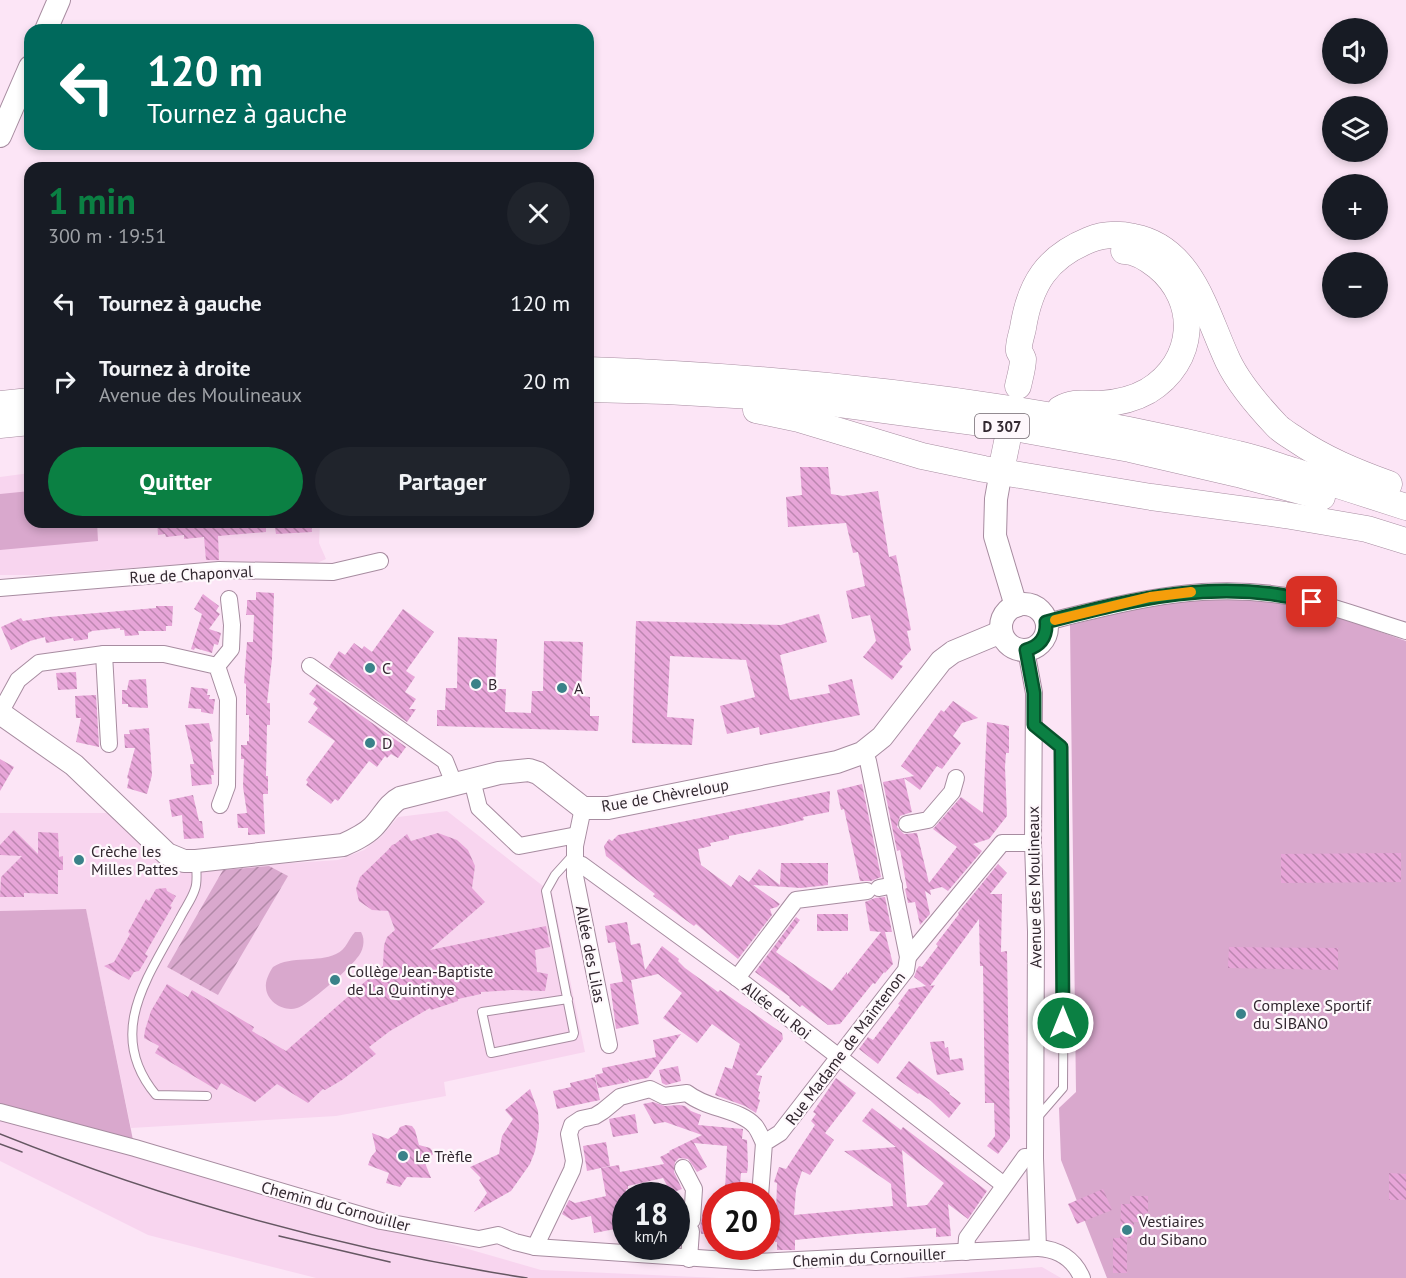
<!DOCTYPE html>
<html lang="fr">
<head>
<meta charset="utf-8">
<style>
	body { margin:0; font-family:"PT Sans",sans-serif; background:#20242c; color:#f1f3f6; height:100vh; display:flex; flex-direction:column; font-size:22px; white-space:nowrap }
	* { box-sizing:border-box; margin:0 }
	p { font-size:20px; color:#9ea1a6 }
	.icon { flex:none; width:33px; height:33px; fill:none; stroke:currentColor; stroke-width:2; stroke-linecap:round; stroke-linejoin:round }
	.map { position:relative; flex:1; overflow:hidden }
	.sheet { position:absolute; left:24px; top:162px; width:570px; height:366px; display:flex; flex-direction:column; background:#171b24; border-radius:18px; box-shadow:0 3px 9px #0003 }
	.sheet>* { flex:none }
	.guide { position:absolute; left:24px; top:24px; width:570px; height:126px; border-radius:18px; box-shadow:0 3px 9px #0003; background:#00695c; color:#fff; overflow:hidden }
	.controls { position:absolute; left:1322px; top:18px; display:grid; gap:12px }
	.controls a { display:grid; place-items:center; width:66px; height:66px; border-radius:50%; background:#171b24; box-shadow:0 3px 9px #0003; font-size:30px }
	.speed { position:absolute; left:612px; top:1182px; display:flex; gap:12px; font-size:30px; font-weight:700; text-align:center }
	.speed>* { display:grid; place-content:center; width:78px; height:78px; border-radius:50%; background:#171b24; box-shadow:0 3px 9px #0003; line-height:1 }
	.speed small { font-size:15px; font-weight:400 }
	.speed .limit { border:9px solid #d22; background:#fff; color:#111 }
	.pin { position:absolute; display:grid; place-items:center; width:51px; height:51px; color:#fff; margin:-26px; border-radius:12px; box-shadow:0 3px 9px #0006 }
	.me { position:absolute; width:66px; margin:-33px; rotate:0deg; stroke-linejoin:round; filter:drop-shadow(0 0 4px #0008) }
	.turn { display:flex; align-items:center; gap:21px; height:126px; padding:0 24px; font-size:27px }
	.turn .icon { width:78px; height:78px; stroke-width:2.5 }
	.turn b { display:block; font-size:42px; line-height:51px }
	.round { display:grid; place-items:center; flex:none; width:63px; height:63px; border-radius:32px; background:#20242c }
	.overview { display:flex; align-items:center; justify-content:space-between; height:102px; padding:0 24px }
	h1 { font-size:36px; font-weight:700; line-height:45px; color:#0b8043 }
	.button { display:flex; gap:12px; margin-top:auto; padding:12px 24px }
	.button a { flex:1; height:69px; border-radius:36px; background:#0b8043; color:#fff; font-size:24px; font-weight:700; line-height:69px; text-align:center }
	.button a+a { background:#20242c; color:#f1f3f6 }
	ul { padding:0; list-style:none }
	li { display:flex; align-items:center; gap:18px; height:78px; padding:0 24px }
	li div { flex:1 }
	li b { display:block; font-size:22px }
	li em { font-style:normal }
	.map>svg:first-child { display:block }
	.built { fill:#f8d5ef }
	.grass { fill:#d9a8cd }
	.garden { fill:url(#garden-furrows) }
	.building { fill:url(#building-back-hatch); fill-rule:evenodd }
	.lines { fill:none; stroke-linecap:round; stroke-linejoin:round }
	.lane-casing { stroke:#a78ca0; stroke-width:10 }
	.street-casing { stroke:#a78ca0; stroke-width:18 }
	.secondary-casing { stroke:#a78ca0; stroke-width:24 }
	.primary-casing { stroke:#a78ca0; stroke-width:27 }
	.lane { stroke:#fff; stroke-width:8 }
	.street { stroke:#fff; stroke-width:16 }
	.secondary { stroke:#fff; stroke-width:22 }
	.primary { stroke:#fff; stroke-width:26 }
	.tram { stroke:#655762; stroke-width:1.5 }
	.route-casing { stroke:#07532c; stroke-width:15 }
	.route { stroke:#0b8043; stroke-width:10 }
	.slow { stroke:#f59e0b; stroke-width:10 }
	.poi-dot { fill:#3a8289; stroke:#fef8fc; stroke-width:2 }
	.labels { text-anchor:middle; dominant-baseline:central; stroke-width:4.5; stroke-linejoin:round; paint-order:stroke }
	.shield { fill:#fef8fc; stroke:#6f666d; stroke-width:1.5 }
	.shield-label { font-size:15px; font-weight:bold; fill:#322830 }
	.street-label { font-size:16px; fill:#322830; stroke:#fef8fc }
	.poi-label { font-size:16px; fill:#322830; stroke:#fef8fc; text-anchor:start }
</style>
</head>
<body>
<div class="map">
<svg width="1406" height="1278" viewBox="0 0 1406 1278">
	<defs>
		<pattern id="garden-furrows" width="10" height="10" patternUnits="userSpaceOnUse" patternTransform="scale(1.5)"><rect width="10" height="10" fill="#d9a8cd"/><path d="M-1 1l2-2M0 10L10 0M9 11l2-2" fill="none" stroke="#b189a7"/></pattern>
		<pattern id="building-back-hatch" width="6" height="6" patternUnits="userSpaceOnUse" patternTransform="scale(1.5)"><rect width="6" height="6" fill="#e7a5d8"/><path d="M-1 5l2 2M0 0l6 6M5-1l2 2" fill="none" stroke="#bc86b0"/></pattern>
	</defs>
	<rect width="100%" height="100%" fill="#fce5f6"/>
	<g class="built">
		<polygon points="30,473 30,522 320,522 319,543 326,559 315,564 226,561 36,575 0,575 0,477"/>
		<polygon points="447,811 552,893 585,1052 444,1082 446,1096 336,1116 131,1128 86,910 0,911 0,813 113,813 169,871 338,860 364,850 382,836 398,817"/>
		<polygon points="0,1115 541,1270 719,1278 316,1278 148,1235 0,1161"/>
		<polygon points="1042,1267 1061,1278 899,1278"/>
	</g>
	<g class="grass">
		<polygon points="30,491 30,522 97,522 98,541 0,550 0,494"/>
		<polygon points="1247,597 1312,608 1406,641 1406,1278 1107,1278 1061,1160 1059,1108 1076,1092 1070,625 1172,600"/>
		<polygon points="86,909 133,1140 13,1111 0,1104 0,911"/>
		<path d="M355,932H361C366,940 363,952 357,958C350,968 307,1006 297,1008C284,1012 267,1002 266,988C265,981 269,973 273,967C292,955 317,963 336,954C347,949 348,939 355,932Z"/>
	</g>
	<polygon class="garden" points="269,866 288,876 218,995 167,967 223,870"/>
	<g class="building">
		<polygon points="800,467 828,467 831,494 843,496 878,491 889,557 896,555 911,630 907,631 911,650 899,664 903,666 892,680 863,657 876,641 870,615 852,619 846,591 865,586 858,552 853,553 846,523 788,527 786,497 802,495"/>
		<polygon points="157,522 266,522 266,532 218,536 219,560 206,560 204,537 184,539 184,535 166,537 165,534 158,535"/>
		<polygon points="274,522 311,522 312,532 276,534"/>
		<polygon points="256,592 274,593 272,659 267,703 270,703 270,725 267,725 266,776 268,776 268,794 263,794 265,834 248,835 248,828 238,828 237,814 247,813 243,787 244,759 241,759 241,745 247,745 247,741 249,741 249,715 246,715 246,684 244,683 247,642 253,642 254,615 246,615 247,607 247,600 256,600"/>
		<polygon points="203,594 219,606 216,611 220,614 209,629 221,633 218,645 214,644 212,653 195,648 194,650 191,649 202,614 194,609"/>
		<polygon points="156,606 173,606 172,626 166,626 166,631 138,631 139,635 125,636 124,630 120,630 120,628 92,631 88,633 88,639 74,641 73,638 46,643 45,637 30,641 11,650 1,627 21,618 23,621 49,617 156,608"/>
		<polygon points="403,609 434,632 406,671 415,677 405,692 416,699 409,709 416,709 407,722 329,667 339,651 345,655 354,643 362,649 364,646 372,652"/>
		<polygon points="819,614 827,642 780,655 790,700 830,693 828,685 852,679 860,715 760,735 759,727 727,734 720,706 755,697 746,660 670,656 667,717 694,719 692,745 632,743 636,621 781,625"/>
		<polygon points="458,637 497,639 495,689 506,689 505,712 531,713 532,691 543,691 544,641 583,642 581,696 590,697 590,716 599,716 598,731 437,726 437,710 445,710 446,688 457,688"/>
		<polygon points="76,672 77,689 58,690 56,673"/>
		<polygon points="146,679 148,708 128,707 128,704 122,704 122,690 127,690 129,680"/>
		<polygon points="317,684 406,747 398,758 391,754 387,758 385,756 377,767 369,761 338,801 335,799 331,804 306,785 308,782 306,780 335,741 308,722 318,708 313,704 316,699 309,694"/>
		<polygon points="191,687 208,689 207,695 210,695 209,699 215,699 213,714 201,712 201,709 188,708"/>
		<polygon points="96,695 99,745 99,747 76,742 81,718 76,718 75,696"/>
		<polygon points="953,701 978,718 962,723 953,736 961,743 942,769 937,766 920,790 904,778 912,812 900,816 897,827 904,834 917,833 929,883 957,847 933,829 961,797 983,813 987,722 1009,726 1009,753 1006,753 1005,767 1007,816 989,839 973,844 982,851 948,891 942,887 930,890 931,895 925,891 930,914 920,925 915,902 908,903 905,889 907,888 900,850 897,851 883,782 914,776 901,766 941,710 944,712"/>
		<polygon points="209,723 213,741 210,742 214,775 211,775 212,784 192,786 190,764 194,764 185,725"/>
		<polygon points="149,728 152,775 147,794 127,788 129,779 127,778 135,748 125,748 124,734 130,734 129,730"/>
		<polygon points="0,759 14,767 0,791"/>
		<polygon points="862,784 881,877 871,881 860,881 844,809 841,810 837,790"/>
		<polygon points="830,791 829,812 803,817 804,820 784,825 729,836 729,839 710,843 711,846 698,849 701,865 731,887 739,875 749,882 759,869 780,885 781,863 828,863 828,885 801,888 753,885 780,904 777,907 770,909 772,915 738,959 696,924 694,926 653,896 655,894 606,856 604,846 609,839 612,841 618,835"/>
		<polygon points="193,795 199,821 202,821 204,838 184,839 182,815 172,817 169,800"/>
		<polygon points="14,830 38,854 38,832 58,833 59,857 63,856 63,870 58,870 58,894 24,893 24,897 0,897 1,877 22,856 0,855 0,845"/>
		<polygon points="438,833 457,840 468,850 475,866 472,888 485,902 430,950 546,926 550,947 535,950 537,972 548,974 545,991 513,990 481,992 481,994 458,999 458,1001 431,1010 430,1008 390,1031 369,1047 376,1054 342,1080 325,1090 323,1089 308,1103 277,1084 255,1102 221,1083 217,1090 155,1053 159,1046 144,1038 145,1030 151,1011 167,984 188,997 192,990 254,1027 252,1031 286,1051 383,966 384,945 387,937 395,930 388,911 372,910 359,901 356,889 360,877 387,851 392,845 395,844 407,834 411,841"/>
		<polygon points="1401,853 1401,882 1281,883 1281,854"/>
		<polygon points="998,864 1007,873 990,894 1002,894 1001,952 1007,951 1010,1138 998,1154 987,1146 995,1136 994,1103 985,1103 983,966 980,966 979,919 930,986 935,985 878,1064 859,1049 868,1037 873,1040 900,1005 898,1004 909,989 926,986 914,977 917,969 919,966 922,967 938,946 936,944 959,914 958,913"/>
		<polygon points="166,888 167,891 176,896 170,906 172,907 145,954 148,956 139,971 134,972 129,980 104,966 114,962 130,934 128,932 146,899 149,901 156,889"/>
		<polygon points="885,897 892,932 885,932 893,964 885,973 884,972 875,984 873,983 840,1024 828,1025 802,1005 800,1007 789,998 790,997 755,972 796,917 800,920 776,952 832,991 847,972 847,975 881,932 870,931 865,902 875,898"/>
		<rect x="817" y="914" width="31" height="17"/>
		<polygon points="627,922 631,945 640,943 645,970 662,946 679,959 678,961 685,968 718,992 720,990 782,1033 783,1039 756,1075 762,1076 758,1091 760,1092 758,1099 760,1100 756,1113 745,1106 715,1095 725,1067 732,1069 740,1044 712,1024 697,1043 663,1018 682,993 658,974 623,982 615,942 608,943 605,926"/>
		<polygon points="1229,947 1338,948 1338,970 1228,968"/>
		<polygon points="631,980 639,1024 616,1029 610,984"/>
		<polygon points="681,1034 648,1078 630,1081 628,1078 629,1082 598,1088 595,1075 603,1073 602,1068 656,1057 653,1040"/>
		<polygon points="944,1041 945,1048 948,1047 950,1060 962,1058 964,1070 937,1075 930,1042"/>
		<polygon points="909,1061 950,1093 949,1094 961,1103 949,1118 930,1100 919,1093 918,1094 896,1078"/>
		<polygon points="678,1066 681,1081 666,1085 662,1083 659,1070"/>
		<polygon points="595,1077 600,1100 557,1109 553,1091 571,1087 570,1083"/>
		<path d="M836,1078L856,1093L825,1133L834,1140L810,1175L802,1171L796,1189L794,1215L893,1206L891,1184L844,1151L896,1147L862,1121L872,1108L901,1130L903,1127L987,1191L968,1219L948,1204L951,1236L936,1237V1228L854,1234L795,1240V1250H777V1242H775L777,1183L774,1182L779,1167L786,1169L815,1125L811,1121L816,1114L813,1112ZM902,1150L944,1183L927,1205L907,1207Z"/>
		<polygon points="530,1089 538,1111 539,1128 535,1151 530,1164 511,1191 474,1212 487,1193 479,1180 481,1178 470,1167 499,1154 502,1136 513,1119 505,1110"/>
		<polygon points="653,1102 665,1106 679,1105 685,1106 691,1111 701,1115 698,1125 743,1129 742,1139 747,1140 748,1166 747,1173 741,1173 740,1185 737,1185 737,1192 725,1191 727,1146 694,1143 707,1167 697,1172 688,1159 679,1158 675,1162 674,1172 682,1189 671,1193 663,1178 628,1186 628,1189 626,1189 626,1227 594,1233 591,1216 572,1220 562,1214 569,1200 575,1203 606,1196 601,1168 619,1165 620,1172 664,1164 660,1157 670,1152 669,1151 702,1135 665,1122 654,1124 643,1104"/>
		<polygon points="635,1114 638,1133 613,1137 609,1119"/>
		<polygon points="406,1125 412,1126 415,1130 419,1145 430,1148 434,1153 425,1163 431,1178 407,1177 400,1187 386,1183 389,1173 368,1165 371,1157 376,1151 372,1133 388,1139 397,1133 400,1127"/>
		<polygon points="606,1142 610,1166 587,1171 583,1146"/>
		<polygon points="1389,1173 1406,1174 1406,1200 1389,1200"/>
		<polygon points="1103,1189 1112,1210 1077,1224 1068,1204"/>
		<polygon points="1130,1196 1148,1196 1148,1213 1143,1213 1143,1222 1134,1222 1134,1238 1120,1238 1121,1204 1130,1204"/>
		<polygon points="703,1210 716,1211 715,1233 701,1234 700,1226"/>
		<polygon points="676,1214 682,1214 683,1225 679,1246 676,1246"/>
		<rect x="1113" y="1238" width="14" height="35"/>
	</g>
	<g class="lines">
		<defs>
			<g id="lane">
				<polyline points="1035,726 1061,747 1064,935 1063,1088 1037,1118"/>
				<path d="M196,861C196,870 198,881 195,889C192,899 185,908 180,918C149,976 104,1033 156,1095L207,1096"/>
				<polyline points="568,999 482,1012 491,1053 573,1036 574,1033 546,891 555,875 574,854"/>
			</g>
			<g id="street">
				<polyline points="0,588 219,570 333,572 380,561"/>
				<path d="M1046,622C1131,601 1208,580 1297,598C1334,606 1370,620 1406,631"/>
				<path d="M1026,650L1034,693L1033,843L1036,932L1035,1158L1038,1248C1058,1249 1074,1259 1082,1278"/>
				<polyline points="104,654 109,744"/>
				<polyline points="217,666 231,649 232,625 229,599"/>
				<polyline points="310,666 445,761 455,786"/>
				<polyline points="0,713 18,680 39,663 104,654 164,654 217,666 228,699 227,786 220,805"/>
				<polyline points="472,780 479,808 519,846 577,835"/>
				<polyline points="583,808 575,846 575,876 609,1045"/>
				<polyline points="907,824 928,820 952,792 956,778"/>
				<polyline points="575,863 582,865 737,978 1004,1185"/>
				<polyline points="879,888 894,885"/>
				<polyline points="908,957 1002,843 1033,843"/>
				<polyline points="737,978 796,900 867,891"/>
				<polyline points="0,1112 135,1148 381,1221 479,1239 498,1235 515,1242 535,1247 756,1262 1038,1248"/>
				<polyline points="683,1168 694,1189 692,1220"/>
				<polyline points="760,1196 764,1143 780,1133 906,970 908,957 868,761 862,753"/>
				<path d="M535,1247L572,1170L574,1161L569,1134L572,1125L581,1119L595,1116L603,1111L620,1097L650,1089L664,1096L687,1093C706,1109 740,1109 755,1126C759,1131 761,1137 764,1143"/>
				<polyline points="966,1252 967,1238 1025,1157 1035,1158"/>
				<polyline points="689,1259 691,1231"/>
			</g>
			<g id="secondary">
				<polyline points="46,30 59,0"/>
				<polyline points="0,136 30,67"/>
				<polyline points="1001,471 996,499 995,536 1016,606"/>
				<circle cx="1024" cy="627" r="23"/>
				<path d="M0,713L74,765L167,854L184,861H196L343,845C354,840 365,835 373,827C383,817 388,804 400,798L499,773L529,770L538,773L583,808H608L837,762L862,753L882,737L941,661L953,652L1001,632"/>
			</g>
			<g id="primary">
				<path d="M588,370C807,378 1025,402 1238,454C1257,458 1275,465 1294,471C1331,483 1369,495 1406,507"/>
				<path d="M1018,386C1020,377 1023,367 1023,359C1022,356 1020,353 1019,351C1018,344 1022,334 1023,328C1030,284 1047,257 1089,240C1103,234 1120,234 1134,237C1192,248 1206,314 1228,361C1239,384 1259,407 1277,426C1282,431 1289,435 1295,439C1324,459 1356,472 1389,484"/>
				<polyline points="588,389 666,391 802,399 1004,426 1130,449 1238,474 1322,497"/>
				<polyline points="0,404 30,401"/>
				<path d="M1060,409C1073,401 1084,404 1100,404C1116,403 1134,399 1148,391C1196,362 1200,301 1157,266C1148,259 1136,251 1124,251"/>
				<polyline points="756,410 799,419 922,456 984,469 1151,497 1285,515 1367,529 1406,541"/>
				<polyline points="0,425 30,422"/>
				<polyline points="1001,471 1007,442"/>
			</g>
		</defs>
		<use href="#lane" class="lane-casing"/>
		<use href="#street" class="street-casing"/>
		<use href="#secondary" class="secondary-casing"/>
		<use href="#primary" class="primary-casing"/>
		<use href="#lane" class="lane"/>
		<use href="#street" class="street"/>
		<use href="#secondary" class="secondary"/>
		<use href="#primary" class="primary"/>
		<g class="tram">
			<path d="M0,1134C170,1202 346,1250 527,1278"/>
			<polyline points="0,1144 22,1152"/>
			<polyline points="279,1236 390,1262"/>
		</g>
	</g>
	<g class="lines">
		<defs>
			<path id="route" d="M1063,1023L1061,747L1034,725V693L1026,650C1040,646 1047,637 1046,622C1134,599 1221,577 1312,602"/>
		</defs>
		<use href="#route" class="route-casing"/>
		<use href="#route" class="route"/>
		<polyline class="slow" points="1055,620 1150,597 1191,592"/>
	</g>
	<g class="poi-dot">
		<circle cx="370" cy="668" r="6"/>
		<circle cx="476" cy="684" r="6"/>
		<circle cx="562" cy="688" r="6"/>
		<circle cx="370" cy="743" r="6"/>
		<circle cx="79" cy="860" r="6"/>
		<circle cx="335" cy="980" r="6"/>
		<circle cx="1241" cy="1014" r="6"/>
		<circle cx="403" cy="1156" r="6"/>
		<circle cx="1127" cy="1230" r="6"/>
	</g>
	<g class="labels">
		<rect class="shield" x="975" y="414" width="54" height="24" rx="4.5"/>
		<g class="shield-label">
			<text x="1002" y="426">D 307</text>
		</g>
		<g class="street-label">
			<text transform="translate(191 574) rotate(-3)">Rue de Chaponval</text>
			<text transform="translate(665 795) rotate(-10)">Rue de Chèvreloup</text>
			<text transform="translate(1034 887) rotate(-91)">Avenue des Moulineaux</text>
			<text transform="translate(591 954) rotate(79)">Allée des Lilas</text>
			<text transform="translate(777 1010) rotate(38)">Allée du Roi</text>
			<text transform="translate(845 1048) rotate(-53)">Rue Madame de Maintenon</text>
			<text transform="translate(336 1206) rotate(15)">Chemin du Cornouiller</text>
			<text transform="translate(869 1257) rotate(-3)">Chemin du Cornouiller</text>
		</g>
		<g class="poi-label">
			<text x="382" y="668">C</text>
			<text x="488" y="684">B</text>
			<text x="574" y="688">A</text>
			<text x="382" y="743">D</text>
			<text x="91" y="851">Crèche les<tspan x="91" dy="18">Milles Pattes</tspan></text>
			<text x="347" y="971">Collège Jean-Baptiste<tspan x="347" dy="18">de La Quintinye</tspan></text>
			<text x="1253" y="1005">Complexe Sportif<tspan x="1253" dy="18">du SIBANO</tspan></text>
			<text x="415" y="1156">Le Trèfle</text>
			<text x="1139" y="1221">Vestiaires<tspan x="1139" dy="18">du Sibano</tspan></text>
		</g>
	</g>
</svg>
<div class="controls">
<a><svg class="icon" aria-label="sound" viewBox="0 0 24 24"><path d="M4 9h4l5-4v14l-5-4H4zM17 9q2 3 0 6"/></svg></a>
<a><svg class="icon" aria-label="layers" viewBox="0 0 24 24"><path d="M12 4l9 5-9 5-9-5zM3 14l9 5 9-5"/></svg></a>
<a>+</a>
<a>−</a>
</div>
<div class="speed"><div>18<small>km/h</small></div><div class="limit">20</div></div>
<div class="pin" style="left:1312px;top:602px;background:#d93025"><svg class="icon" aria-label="arrive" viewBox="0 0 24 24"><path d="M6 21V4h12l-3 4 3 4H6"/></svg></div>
<svg class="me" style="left:1063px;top:1023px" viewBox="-20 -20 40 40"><circle r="17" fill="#0b8043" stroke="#fff" stroke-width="3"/><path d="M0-11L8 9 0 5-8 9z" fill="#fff"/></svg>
<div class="guide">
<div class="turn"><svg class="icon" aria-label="left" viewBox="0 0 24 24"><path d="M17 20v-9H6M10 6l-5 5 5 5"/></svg><div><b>120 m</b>Tournez à gauche</div></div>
</div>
<section class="sheet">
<div class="overview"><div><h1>1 min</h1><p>300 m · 19:51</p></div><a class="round"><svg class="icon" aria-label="close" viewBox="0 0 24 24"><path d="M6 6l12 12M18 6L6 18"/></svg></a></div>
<ul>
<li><svg class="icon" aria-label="left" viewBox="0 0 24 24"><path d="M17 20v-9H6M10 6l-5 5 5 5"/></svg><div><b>Tournez à gauche</b></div><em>120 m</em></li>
<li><svg class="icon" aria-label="right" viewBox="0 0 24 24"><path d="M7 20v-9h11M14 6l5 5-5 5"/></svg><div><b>Tournez à droite</b><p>Avenue des Moulineaux</p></div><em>20 m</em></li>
</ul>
<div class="button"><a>Quitter</a><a>Partager</a></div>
</section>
</div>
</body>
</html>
